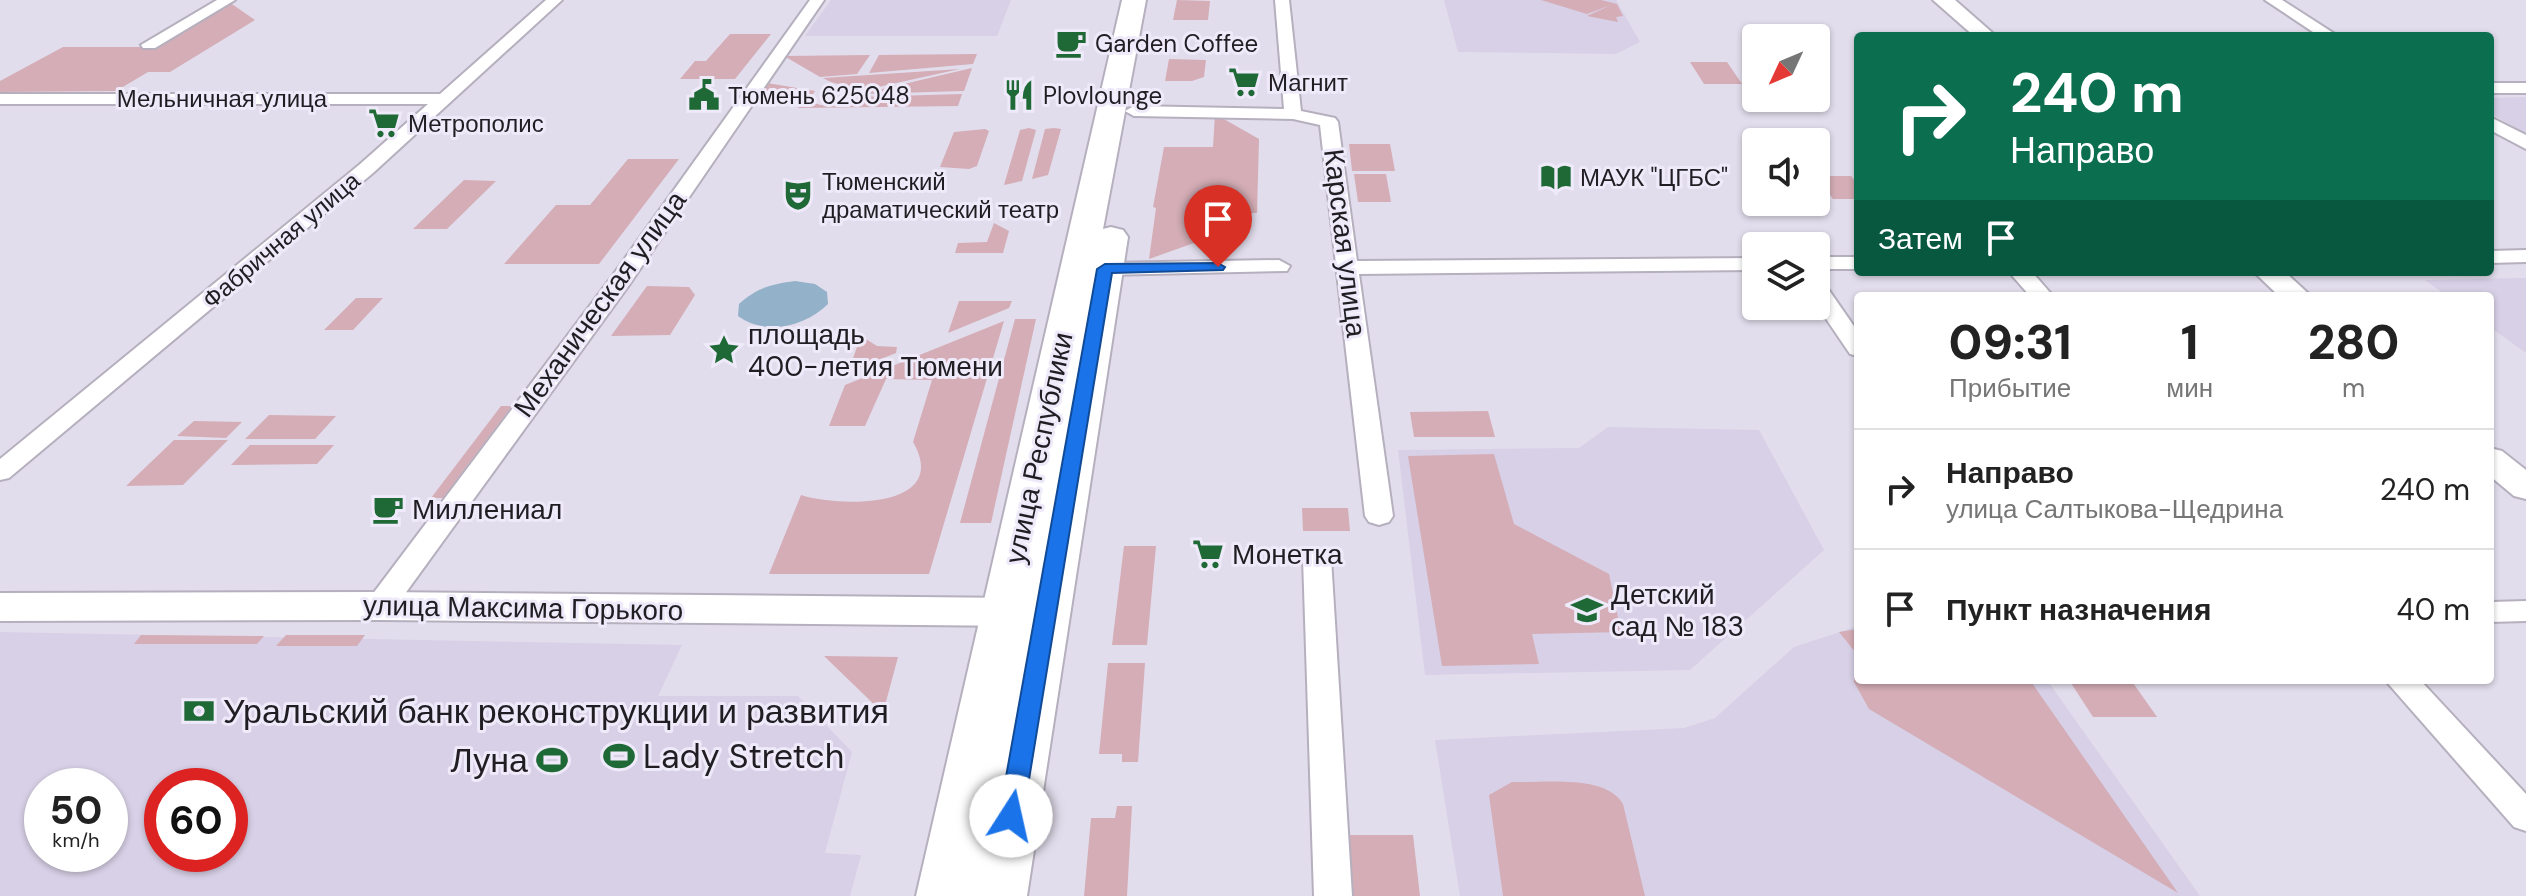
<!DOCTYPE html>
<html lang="ru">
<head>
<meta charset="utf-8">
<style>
	body { margin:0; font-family:"DM Sans",sans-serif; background:#f2f2f2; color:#222; height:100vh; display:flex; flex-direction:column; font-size:30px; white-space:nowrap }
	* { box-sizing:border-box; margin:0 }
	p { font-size:26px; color:#767676 }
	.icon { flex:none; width:44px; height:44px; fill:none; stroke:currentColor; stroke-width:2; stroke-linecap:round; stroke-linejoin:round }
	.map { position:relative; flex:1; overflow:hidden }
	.panel { position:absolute; left:1854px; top:292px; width:640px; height:392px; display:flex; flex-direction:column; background:#fff; border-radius:8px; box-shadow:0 2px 6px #0004 }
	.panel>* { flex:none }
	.top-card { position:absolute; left:1854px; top:32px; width:640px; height:244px; border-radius:8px; box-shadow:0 2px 6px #0004; background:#0b6e4f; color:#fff; overflow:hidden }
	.needle { width:52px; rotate:226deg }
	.tools { position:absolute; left:1742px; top:24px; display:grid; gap:16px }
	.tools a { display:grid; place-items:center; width:88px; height:88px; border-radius:8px; background:#fff; box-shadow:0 2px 6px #0004; font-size:40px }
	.speed { position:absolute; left:24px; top:768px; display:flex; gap:16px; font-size:40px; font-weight:700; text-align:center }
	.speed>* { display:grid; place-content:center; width:104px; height:104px; border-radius:50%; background:#fff; box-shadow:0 2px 6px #0004; line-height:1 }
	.speed small { font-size:20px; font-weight:400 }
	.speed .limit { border:12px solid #d22; background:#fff; color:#111 }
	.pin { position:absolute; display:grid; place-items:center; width:68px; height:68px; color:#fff; margin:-82px -34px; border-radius:50% 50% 50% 0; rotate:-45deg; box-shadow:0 0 8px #0007 }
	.pin .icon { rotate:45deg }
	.me { position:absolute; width:88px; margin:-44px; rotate:10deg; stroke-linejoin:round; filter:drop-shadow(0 0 6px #0008) }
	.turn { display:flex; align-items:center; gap:28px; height:168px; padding:0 24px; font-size:36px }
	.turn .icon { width:104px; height:104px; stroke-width:2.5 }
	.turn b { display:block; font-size:56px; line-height:68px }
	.then { display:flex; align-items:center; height:76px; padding:0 24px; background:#0003; gap:16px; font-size:30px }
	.eta { display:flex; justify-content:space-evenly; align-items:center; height:136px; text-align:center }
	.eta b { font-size:48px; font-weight:800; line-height:56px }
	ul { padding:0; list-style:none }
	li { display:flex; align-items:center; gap:24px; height:120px; padding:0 24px; border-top:2px solid #e0e0e0 }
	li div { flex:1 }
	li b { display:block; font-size:30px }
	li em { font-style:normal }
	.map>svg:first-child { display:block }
	.built { fill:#d8d0e6; fill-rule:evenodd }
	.green { fill:#d4adb6 }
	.water { fill:#93b1c8 }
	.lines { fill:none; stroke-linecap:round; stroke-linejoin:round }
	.minor-casing { stroke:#b5afbe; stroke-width:4 }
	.tertiary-casing { stroke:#b5afbe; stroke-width:4 }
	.primary-casing { stroke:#b5afbe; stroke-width:4 }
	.minor { fill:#fff; fill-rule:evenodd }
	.tertiary { fill:#fff; fill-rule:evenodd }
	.primary { fill:#fff; fill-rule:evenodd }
	.route { fill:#1a73e8; stroke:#114b97; stroke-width:2 }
	.labels { text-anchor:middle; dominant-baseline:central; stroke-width:6; stroke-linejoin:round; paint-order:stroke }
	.far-poi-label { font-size:24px; fill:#201e23; stroke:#efeafa; text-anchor:start }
	.far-street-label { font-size:24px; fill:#201e23; stroke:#efeafa }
	.street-label { font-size:28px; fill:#201e23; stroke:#efeafa }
	.poi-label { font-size:28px; fill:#201e23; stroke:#efeafa; text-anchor:start }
	.near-poi-label { font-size:34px; fill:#201e23; stroke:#efeafa; text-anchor:start }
</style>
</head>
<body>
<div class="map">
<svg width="2526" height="896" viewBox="0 0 2526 896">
	<rect width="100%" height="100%" fill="#e2ddec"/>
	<g class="built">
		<polygon points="831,0 1011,0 997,36 805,36"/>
		<polygon points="1444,0 1616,0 1640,42 1616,54 1458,52"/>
		<polygon points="2526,97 2526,134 2490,113 2490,98"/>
		<polygon points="2526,278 2526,353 2490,327 2490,296 2447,296 2425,280"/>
		<polygon points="1608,427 1759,430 1824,550 1690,670 1425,675 1398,450 1579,448"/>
		<polygon points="1858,626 1858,680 2047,680 2200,896 1460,896 1435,740 1684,728 1715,718 1794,647"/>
		<path d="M0,632L682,645L658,696H798L852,752L825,853L861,855L850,896H0ZM42,786H110V854H42ZM162,786H230V854H162Z"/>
	</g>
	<g class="green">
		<polygon points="1177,0 1210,1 1208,20 1173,20"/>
		<polygon points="1541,0 1601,0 1617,4 1623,16 1616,17 1618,22 1587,16 1611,5 1587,14"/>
		<polygon points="229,2 255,20 170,72 148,72 116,91 0,92 0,81 63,47 149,47"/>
		<polygon points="730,34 771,34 735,79 680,79 695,61 706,61"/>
		<polygon points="977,54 973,64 869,73 879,55"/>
		<polygon points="870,55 857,74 820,77 784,56"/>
		<polygon points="1169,59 1206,60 1204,77 1192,81 1165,81"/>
		<polygon points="1690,62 1727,62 1742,84 1704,84"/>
		<polygon points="972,68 964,91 861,94"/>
		<path d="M960,69L860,91C849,84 835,86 823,78Z"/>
		<path d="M767,83L815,91L809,100C825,110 845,107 860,97L962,94L958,106L798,108L804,97L757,98Z"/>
		<polygon points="1215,114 1259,139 1257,213 1228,214 1225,232 1149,259 1156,208 1153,207 1164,147 1213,147"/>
		<polygon points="1029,128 1036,130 1022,181 1004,185 1020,130"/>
		<polygon points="1054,128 1061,129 1048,175 1032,179 1045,129"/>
		<polygon points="985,129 989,131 977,166 969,169 940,167 954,132"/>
		<polygon points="1349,144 1390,144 1395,171 1352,171"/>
		<polygon points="628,159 679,159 599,264 504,264 556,205 590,205"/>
		<polygon points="1816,163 1826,176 1851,176 1858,184 1858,199 1833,199 1825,188 1816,188"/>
		<polygon points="1354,174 1386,174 1391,202 1358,202"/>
		<polygon points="464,180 496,181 447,229 413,229"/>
		<polygon points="994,223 1009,231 1003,253 955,253 958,243 987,242"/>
		<polygon points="647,286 689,287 695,295 670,335 611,336"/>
		<polygon points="356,298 383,298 353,330 324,330"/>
		<polygon points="959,301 1012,301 1009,308 948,333"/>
		<polygon points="1015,319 1036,319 991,523 960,523"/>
		<path d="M1004,321L929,574H769L801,495C838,507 952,510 913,442L932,380L886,379L865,426H829L845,385Z"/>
		<polygon points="861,336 877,346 897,347 896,353 848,372"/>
		<polygon points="501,406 512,406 443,498 431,498"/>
		<polygon points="1488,411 1495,437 1414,437 1410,412"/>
		<polygon points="269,415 336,416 315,439 245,439"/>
		<polygon points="194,421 242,422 226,438 177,436"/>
		<polygon points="174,440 228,440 183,485 126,486"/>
		<polygon points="250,445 334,445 317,464 231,465"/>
		<polygon points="1494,454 1514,524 1609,574 1621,632 1532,634 1539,664 1442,666 1408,456"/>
		<polygon points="1302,508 1348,508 1350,531 1303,531"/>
		<polygon points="1124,546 1156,546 1147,645 1112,645"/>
		<polygon points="1858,629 1858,680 2030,680 2178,893 1869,709 1854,682 1856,653 1839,632"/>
		<polygon points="141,635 142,635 264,636 257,644 134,644"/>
		<polygon points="286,635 365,635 357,646 276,646"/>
		<polygon points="824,656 898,657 883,713"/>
		<polygon points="1108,663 1145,663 1138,762 1122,762 1122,754 1099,754"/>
		<polygon points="2069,680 2131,680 2157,717 2093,717"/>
		<path d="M1512,782C1544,783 1606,774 1623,804L1645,896H1503L1489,795Z"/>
		<polygon points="1117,806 1132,806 1127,896 1084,896 1091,818 1115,818"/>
		<polygon points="1336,835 1413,835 1420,896 1339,896"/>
	</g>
	<path class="water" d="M795,281L815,284L827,292L828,304C805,327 765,336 738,316L739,304C756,288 772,284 795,281Z"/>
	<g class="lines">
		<defs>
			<g id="minor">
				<polygon points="217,0 235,0 155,48 143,48 141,45"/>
				<polygon points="546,0 562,0 373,173 9,478 0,480 0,459 359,165 428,104 0,104 0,94 440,94"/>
				<polygon points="810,0 824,0 629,285 391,613 380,616 369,613 365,606 369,599 613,275"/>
				<polygon points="1275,0 1289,0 1301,111 1335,118 1338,122 1357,261 1756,258 1756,270 1359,274 1393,516 1389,522 1379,525 1369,522 1365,516 1320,125 1293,119 1134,116 1125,111 1134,106 1284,109"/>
				<polygon points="2265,0 2282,0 2338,36 2319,36"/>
				<rect x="2490" y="83" width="36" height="10"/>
				<polygon points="2490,117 2526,135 2526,149 2490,130"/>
				<polygon points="2526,250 2526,262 2490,263 2490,251"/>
				<rect x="1816" y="257" width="42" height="12"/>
				<polygon points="1279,260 1290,266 1287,271 1105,275 1094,269 1105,263"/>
				<polygon points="2009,272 2032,272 2053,296 2030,296"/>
				<polygon points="1816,281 1824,283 1858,332 1858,356 1850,354 1816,304"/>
				<polygon points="1317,548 1327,551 1331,558 1352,896 1314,896 1303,558 1307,551"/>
				<polygon points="2526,601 2526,621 2490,622 2490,602"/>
				<polygon points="2385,680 2420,680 2526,794 2526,831 2514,827"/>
			</g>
			<g id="tertiary">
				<polygon points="1933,0 1955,0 1996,36 1974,36"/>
				<polygon points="2254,272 2285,272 2311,296 2279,296"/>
				<polygon points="2490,448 2502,451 2526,470 2526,499 2514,496 2490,476"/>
				<polygon points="380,592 1026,598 1040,602 1046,612 1040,622 1026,626 380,620 0,621 0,593"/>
			</g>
			<polygon id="primary" points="1122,0 1146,0 1103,229 1111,227 1123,230 1128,237 1027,896 916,896"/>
		</defs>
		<use href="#minor" class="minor-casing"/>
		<use href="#tertiary" class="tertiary-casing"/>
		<use href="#primary" class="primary-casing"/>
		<use href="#minor" class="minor"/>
		<use href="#tertiary" class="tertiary"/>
		<use href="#primary" class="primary"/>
	</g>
	<polygon class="route" points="1218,263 1225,267 1223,270 1112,273 1023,816 1020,823 1011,826 1002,823 999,816 1097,269 1105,264"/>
	<defs>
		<symbol id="cafe-bare" viewBox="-9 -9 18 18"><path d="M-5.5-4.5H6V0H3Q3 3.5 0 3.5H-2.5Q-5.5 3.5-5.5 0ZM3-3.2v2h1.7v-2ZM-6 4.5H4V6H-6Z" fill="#1f6937" stroke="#efeafa" stroke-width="2.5" paint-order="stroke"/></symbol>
		<symbol id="supermarket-bare" viewBox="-9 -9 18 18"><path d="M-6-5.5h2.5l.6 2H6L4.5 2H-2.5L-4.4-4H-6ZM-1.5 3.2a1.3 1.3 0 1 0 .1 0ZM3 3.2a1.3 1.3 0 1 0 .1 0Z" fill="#1f6937" stroke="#efeafa" stroke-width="2.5" paint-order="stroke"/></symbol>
		<symbol id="civic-bare" viewBox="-9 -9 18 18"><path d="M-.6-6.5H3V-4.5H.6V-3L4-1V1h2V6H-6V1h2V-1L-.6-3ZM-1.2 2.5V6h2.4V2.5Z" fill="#1f6937" stroke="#efeafa" stroke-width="2.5" paint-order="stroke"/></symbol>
		<symbol id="restaurant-bare" viewBox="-9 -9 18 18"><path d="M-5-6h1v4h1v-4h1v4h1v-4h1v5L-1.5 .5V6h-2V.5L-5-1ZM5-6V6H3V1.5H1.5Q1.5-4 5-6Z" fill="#1f6937" stroke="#efeafa" stroke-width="2.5" paint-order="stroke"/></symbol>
		<symbol id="library-bare" viewBox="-9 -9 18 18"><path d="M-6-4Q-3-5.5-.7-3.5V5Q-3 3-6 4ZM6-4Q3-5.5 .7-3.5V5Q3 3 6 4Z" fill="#1f6937" stroke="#efeafa" stroke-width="2.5" paint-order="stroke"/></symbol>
		<symbol id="theatre-bare" viewBox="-9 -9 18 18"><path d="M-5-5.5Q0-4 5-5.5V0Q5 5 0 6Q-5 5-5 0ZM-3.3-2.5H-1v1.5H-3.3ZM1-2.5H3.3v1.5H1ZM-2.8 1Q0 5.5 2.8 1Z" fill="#1f6937" stroke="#efeafa" stroke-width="2.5" paint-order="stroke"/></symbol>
		<symbol id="sight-bare" viewBox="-9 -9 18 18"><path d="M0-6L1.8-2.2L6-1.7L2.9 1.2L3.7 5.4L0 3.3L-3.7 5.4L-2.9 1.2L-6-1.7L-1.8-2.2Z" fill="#1f6937" stroke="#efeafa" stroke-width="2.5" paint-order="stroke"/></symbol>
		<symbol id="school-bare" viewBox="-9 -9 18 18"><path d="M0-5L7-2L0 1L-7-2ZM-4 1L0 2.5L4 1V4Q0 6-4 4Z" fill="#1f6937" stroke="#efeafa" stroke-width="2.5" paint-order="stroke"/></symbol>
		<symbol id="bank-bare" viewBox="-9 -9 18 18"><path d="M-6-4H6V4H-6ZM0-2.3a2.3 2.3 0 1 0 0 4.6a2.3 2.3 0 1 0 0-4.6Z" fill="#1f6937" stroke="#efeafa" stroke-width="2.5" paint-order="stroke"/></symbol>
		<symbol id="stadium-bare" viewBox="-9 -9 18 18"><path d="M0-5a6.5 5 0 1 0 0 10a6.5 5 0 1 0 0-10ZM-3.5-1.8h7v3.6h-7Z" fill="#1f6937" stroke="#efeafa" stroke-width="2.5" paint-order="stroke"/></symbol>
	</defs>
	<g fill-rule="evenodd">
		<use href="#cafe-bare" x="1049" y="21" width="44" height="44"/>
		<use href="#supermarket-bare" x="1222" y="60" width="44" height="44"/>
		<use href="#civic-bare" x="682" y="73" width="44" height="44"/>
		<use href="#restaurant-bare" x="997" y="73" width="44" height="44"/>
		<use href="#supermarket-bare" x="362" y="101" width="44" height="44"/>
		<use href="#library-bare" x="1534" y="155" width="44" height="44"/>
		<use href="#theatre-bare" x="776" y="173" width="44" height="44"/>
		<use href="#sight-bare" x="702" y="328" width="44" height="44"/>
		<use href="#cafe-bare" x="366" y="487" width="44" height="44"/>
		<use href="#supermarket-bare" x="1186" y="532" width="44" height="44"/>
		<use href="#school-bare" x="1565" y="588" width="44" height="44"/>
		<use href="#bank-bare" x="177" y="689" width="44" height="44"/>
		<use href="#stadium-bare" x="597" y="734" width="44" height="44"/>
		<use href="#stadium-bare" x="530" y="738" width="44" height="44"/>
	</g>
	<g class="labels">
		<g class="far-poi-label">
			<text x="1095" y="43">Garden Coffee</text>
			<text x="1268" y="82">Магнит</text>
			<text x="728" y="95">Тюмень 625048</text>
			<text x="1043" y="95">Plovlounge</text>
			<text x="408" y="123">Метрополис</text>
			<text x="1580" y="177">МАУК "ЦГБС"</text>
			<text x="822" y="181">Тюменский<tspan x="822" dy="28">драматический театр</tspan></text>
		</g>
		<g class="far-street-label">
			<text x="222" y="98">Мельничная улица</text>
			<text transform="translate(281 240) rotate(-40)">Фабричная улица</text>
		</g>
		<g class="street-label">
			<text transform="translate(1345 243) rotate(83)">Карская улица</text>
			<text transform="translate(600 304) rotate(-54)">Механическая улица</text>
			<text transform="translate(1039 448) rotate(-78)">улица Республики</text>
			<text transform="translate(523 608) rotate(1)">улица Максима Горького</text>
		</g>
		<g class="poi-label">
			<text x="748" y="334">площадь<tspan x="748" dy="32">400-летия Тюмени</tspan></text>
			<text x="412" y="509">Миллениал</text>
			<text x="1232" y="554">Монетка</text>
			<text x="1611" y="594">Детский<tspan x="1611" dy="32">сад № 183</tspan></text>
		</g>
		<g class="near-poi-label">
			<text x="223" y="711">Уральский банк реконструкции и развития</text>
			<text x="643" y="756">Lady Stretch</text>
			<text x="528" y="760" text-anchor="end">Луна</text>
		</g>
	</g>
</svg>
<div class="tools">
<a><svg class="needle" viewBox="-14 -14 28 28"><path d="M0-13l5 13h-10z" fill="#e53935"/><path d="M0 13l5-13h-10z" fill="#767676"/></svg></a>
<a><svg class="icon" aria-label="sound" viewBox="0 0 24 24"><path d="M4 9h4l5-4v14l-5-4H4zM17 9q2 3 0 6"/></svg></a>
<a><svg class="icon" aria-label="layers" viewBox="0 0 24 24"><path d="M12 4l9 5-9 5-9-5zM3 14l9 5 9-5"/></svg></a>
</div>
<div class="speed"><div>50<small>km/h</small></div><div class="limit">60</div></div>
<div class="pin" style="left:1218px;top:267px;background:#d93025"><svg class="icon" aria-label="arrive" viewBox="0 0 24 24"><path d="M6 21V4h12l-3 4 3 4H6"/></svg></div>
<svg class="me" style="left:1011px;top:816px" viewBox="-20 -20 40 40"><circle r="19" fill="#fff"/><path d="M0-13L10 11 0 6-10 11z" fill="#1a73e8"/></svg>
<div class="top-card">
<div class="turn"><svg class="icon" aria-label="right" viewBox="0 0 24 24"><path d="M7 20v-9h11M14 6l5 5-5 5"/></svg><div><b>240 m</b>Направо</div></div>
<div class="then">Затем<svg class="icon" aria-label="arrive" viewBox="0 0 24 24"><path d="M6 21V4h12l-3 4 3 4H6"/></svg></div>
</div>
<section class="panel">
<div class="eta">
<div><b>09:31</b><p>Прибытие</p></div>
<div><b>1</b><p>мин</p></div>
<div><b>280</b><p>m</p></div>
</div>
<ul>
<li><svg class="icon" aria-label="right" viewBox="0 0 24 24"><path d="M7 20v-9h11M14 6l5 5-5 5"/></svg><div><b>Направо</b><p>улица Салтыкова-Щедрина</p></div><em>240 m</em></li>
<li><svg class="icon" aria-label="arrive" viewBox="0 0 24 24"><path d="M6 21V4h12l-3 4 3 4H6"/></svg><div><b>Пункт назначения</b></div><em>40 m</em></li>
</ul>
</section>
</div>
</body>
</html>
